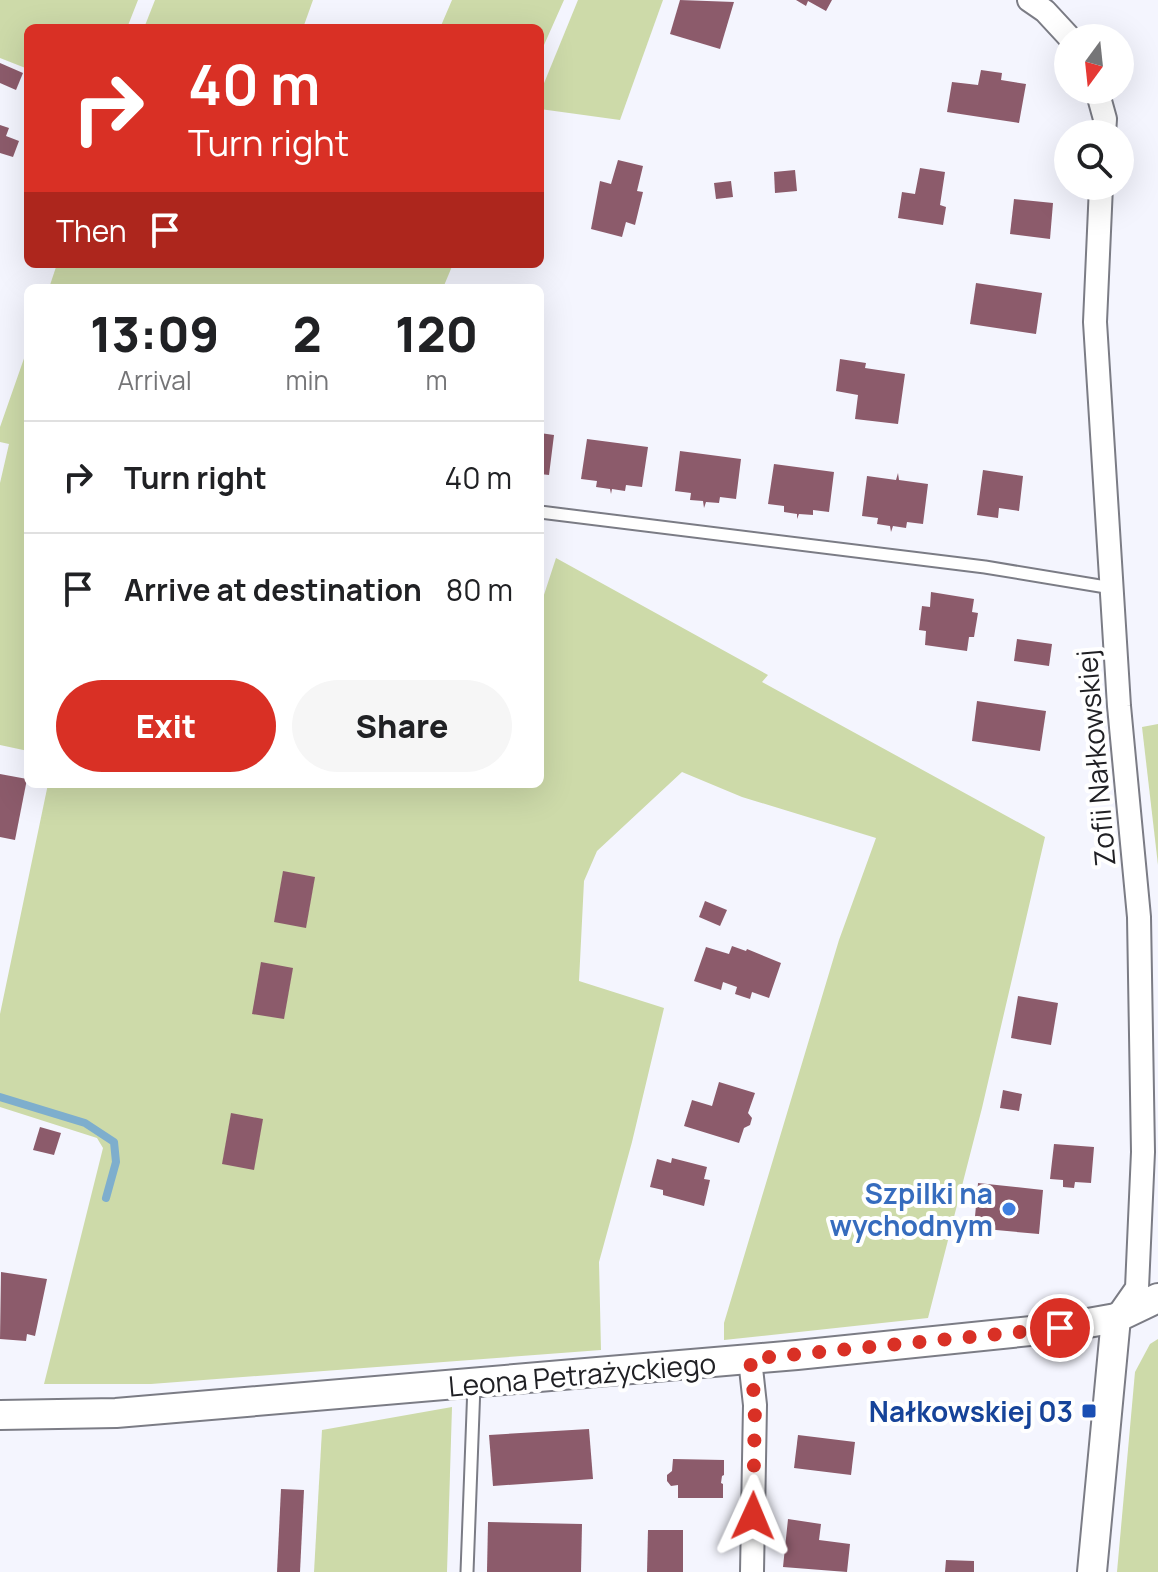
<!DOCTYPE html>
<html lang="en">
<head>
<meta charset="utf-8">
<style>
	body { margin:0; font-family:Manrope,sans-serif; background:#f6f6f6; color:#202124; height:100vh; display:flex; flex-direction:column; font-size:30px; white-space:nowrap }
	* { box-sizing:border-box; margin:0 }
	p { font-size:26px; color:#757577 }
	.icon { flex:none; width:44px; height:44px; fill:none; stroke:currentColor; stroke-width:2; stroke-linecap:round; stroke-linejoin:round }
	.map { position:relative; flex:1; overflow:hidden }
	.details { position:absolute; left:24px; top:284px; width:520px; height:504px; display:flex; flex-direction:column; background:#fff; border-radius:12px; box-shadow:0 8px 32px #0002 }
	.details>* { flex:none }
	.top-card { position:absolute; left:24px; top:24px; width:520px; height:244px; border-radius:12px; box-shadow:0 8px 32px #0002; background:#d93025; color:#fff; overflow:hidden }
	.needle { width:52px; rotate:195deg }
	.fabs { position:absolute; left:1054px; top:24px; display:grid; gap:16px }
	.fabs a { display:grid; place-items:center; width:80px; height:80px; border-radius:50%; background:#fff; box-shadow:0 8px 32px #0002; font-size:40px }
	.pin { position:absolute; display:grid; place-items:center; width:68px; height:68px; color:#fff; margin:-34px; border:4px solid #fff; border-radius:50%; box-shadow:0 2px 8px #0007 }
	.me { position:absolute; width:88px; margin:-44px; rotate:1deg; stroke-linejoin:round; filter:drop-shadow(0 0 6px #0008) }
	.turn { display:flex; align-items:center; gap:28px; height:168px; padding:0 32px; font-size:36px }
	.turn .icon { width:104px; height:104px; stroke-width:2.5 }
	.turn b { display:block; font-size:56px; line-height:68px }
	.then { display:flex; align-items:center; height:76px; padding:0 32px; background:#0003; gap:16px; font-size:30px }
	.eta { display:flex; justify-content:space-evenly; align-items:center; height:136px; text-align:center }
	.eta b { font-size:48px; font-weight:800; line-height:56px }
	.action { display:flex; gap:16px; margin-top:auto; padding:16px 32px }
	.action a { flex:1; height:92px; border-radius:48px; background:#d93025; color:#fff; font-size:32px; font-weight:800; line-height:92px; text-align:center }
	.action a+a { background:#f6f6f6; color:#202124 }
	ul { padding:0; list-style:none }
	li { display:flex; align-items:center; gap:24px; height:112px; padding:0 32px; border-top:2px solid #e0e0e0 }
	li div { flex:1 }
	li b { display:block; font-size:30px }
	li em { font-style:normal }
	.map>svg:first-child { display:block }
</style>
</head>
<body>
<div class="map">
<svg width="1158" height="1572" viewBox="0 0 1158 1572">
	<rect width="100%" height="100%" fill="#f4f5fe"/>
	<g fill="#cddaa9">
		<polygon points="0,0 138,0 127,28 28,28 28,69 0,58"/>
		<polygon points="155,0 313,0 303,28 144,28"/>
		<polygon points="452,0 564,0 540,54 540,28 440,28"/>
		<polygon points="578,0 663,0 620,120 540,109 540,93"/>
		<polygon points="57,264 453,264 443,288 49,288"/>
		<polygon points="28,347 28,751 0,745 0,483 9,444 0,442 0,427"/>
		<polygon points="556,558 768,675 762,682 1045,837 982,1108 928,1318 724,1340 724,1323 839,940 876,838 742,797 682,772 597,851 584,881 579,981 664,1008 632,1142 599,1262 601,1350 151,1384 44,1384 103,1148 97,1138 0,1107 0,1014 48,784 540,784 540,607"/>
		<polygon points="1158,724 1158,865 1142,727"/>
		<polygon points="1158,1339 1158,1572 1117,1572 1135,1372 1150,1344"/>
		<polygon points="452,1407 447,1572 314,1572 322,1430"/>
	</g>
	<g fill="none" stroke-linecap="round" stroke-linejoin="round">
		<polyline stroke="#7eaecd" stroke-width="8" points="0,1097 85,1123 114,1142 116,1162 106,1198"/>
	</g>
	<g fill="#8c5b6b">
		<polygon points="680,0 734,2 720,49 670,34"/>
		<polygon points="796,0 832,0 826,11 808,1 806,6"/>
		<polygon points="0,63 23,73 16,90 0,83"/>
		<polygon points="981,70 1002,73 1001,80 1026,84 1019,123 947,112 952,82 978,85"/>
		<polygon points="0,125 9,128 6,136 19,141 13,157 0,153"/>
		<polygon points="618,160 643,166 637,191 643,192 635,225 626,222 622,237 591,229 600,181 611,184"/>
		<polygon points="920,168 945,172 940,205 946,207 943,225 898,218 902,192 915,194"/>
		<polygon points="795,170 797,191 775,193 774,172"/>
		<polygon points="731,181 733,197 716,199 714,183"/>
		<polygon points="1014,199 1053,203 1050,239 1010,234"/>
		<polygon points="976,283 1042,293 1036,334 970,324"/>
		<polygon points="840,359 866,363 865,368 905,374 898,424 855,419 858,395 836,391"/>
		<polygon points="540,433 554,435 549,475 540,474"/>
		<polygon points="587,439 648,447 642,487 626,485 625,491 612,489 611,494 610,489 596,487 597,481 581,479"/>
		<polygon points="680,451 741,459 736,499 720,497 719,503 706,502 704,508 703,501 690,500 691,493 675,491"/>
		<polygon points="774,464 834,472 829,512 813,510 813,515 799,514 797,519 797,514 784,512 784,506 768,504"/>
		<polygon points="983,470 1023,476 1019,511 999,508 998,518 977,515"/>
		<polygon points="898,473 899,480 928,484 923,524 907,522 906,528 893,526 891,532 890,526 877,524 878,518 862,516 867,476 896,480"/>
		<polygon points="931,592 974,599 972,612 978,613 974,637 969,637 967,651 925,645 926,631 919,630 922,606 930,607"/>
		<polygon points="1017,639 1052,644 1049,666 1014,661"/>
		<polygon points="977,701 1046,711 1040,751 972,741"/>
		<polygon points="0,774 27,779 15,840 0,837"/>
		<polygon points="283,871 315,877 306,928 274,922"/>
		<polygon points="705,901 727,910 720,926 699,917"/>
		<polygon points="732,946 746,951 747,949 781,963 769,998 752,992 750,999 735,994 737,987 723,982 721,990 694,981 706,947 729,954"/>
		<polygon points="261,962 293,968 284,1019 252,1014"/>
		<polygon points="1018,996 1058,1003 1051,1045 1011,1038"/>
		<polygon points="719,1082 755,1093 748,1113 752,1118 750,1125 744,1128 739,1143 684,1126 692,1100 712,1106"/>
		<polygon points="1003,1090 1022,1094 1019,1111 1000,1108"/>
		<polygon points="231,1113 263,1119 254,1170 222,1164"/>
		<polygon points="40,1127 61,1133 54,1155 33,1150"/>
		<polygon points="1054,1144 1094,1147 1091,1183 1075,1182 1074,1188 1063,1187 1063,1180 1050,1179"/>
		<polygon points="672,1158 707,1167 704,1179 710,1180 704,1206 663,1195 663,1190 650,1187 657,1159 671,1163"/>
		<polygon points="978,1183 1043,1190 1039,1234 974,1228"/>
		<polygon points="1,1272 47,1279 35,1336 27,1334 26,1341 0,1339"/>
		<polygon points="589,1429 593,1479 493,1486 489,1435"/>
		<polygon points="798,1435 855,1442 851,1475 794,1468"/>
		<polygon points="673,1459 724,1460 724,1475 722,1476 721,1483 723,1484 723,1498 678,1498 678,1485 671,1486 667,1481 667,1475 672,1471"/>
		<polygon points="281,1489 304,1490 300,1572 277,1572"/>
		<polygon points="788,1519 821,1524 819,1540 850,1544 847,1572 783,1567"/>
		<polygon points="488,1522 582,1524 581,1572 487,1572"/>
		<polygon points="648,1530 683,1530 683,1572 647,1572"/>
		<polygon points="946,1560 974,1561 974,1572 945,1572"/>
	</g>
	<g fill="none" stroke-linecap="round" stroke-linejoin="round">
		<defs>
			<g id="service">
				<polyline points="540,512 985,567 1112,588"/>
				<polyline points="467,1572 474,1385"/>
			</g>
			<g id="minor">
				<polyline points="1029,0 1045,11 1070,38"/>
				<polyline points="1097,90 1105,119 1104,134"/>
				<polyline points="1101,186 1095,322 1119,706 1139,917 1143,1152 1137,1288 1116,1318"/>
				<polyline points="750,1359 755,1405 752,1572"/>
			</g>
			<g id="tertiary">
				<polyline points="0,1415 116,1413 797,1355 1060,1328 1116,1318 1158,1298"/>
				<polyline points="1092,1572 1116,1318"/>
			</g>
		</defs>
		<use href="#service" stroke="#7b7c85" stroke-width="15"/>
		<use href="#minor" stroke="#7b7c85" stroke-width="26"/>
		<use href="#tertiary" stroke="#7b7c85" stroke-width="32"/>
		<use href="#service" stroke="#fff" stroke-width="11"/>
		<use href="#minor" stroke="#fff" stroke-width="22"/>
		<use href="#tertiary" stroke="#fff" stroke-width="28"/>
	</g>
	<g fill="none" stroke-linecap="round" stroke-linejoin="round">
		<polyline stroke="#d93025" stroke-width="14" stroke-dasharray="0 25.2" points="753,1516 755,1405 750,1359 1060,1328"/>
	</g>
	<circle fill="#3f7fe0" stroke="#fff" stroke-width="3" cx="1009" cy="1209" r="8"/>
	<rect fill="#1a4fb4" stroke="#fff" stroke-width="3" x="1081" y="1403" width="16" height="16" rx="4"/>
	<g text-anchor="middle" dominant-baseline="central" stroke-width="8" stroke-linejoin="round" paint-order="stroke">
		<g font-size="28" fill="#202024" stroke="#fff">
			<text transform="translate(1095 758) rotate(-95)">Zofii Nałkowskiej</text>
			<text transform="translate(582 1374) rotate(-5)">Leona Petrażyckiego</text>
		</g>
		<g font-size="28" font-weight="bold" fill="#366cbe" stroke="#fff" text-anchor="end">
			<text x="993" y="1193">Szpilki na<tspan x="993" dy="32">wychodnym</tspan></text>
		</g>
		<g font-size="28" font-weight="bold" fill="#164399" stroke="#fff" text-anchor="end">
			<text x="1073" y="1411">Nałkowskiej 03</text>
		</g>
	</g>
</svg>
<div class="fabs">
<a><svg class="needle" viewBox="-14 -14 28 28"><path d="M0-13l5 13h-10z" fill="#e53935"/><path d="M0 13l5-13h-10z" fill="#757577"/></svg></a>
<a><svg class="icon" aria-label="search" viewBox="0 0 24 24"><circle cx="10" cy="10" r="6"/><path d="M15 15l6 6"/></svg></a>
</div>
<div class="pin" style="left:1060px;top:1328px;background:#d93025"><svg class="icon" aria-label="arrive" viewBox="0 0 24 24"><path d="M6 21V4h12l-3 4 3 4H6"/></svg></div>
<svg class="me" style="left:753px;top:1516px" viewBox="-20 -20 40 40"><path d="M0-17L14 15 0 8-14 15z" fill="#d93025" stroke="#fff" stroke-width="4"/></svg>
<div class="top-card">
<div class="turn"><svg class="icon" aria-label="right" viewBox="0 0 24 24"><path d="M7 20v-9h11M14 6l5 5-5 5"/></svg><div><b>40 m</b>Turn right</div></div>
<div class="then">Then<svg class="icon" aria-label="arrive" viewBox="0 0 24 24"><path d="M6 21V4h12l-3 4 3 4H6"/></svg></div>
</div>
<section class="details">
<div class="eta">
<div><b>13:09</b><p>Arrival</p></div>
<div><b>2</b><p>min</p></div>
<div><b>120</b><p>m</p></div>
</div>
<ul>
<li><svg class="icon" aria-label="right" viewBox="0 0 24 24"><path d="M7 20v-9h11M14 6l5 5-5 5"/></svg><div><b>Turn right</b></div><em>40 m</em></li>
<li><svg class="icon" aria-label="arrive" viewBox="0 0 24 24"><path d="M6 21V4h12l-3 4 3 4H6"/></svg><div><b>Arrive at destination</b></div><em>80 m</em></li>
</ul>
<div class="action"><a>Exit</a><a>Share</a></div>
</section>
</div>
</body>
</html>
